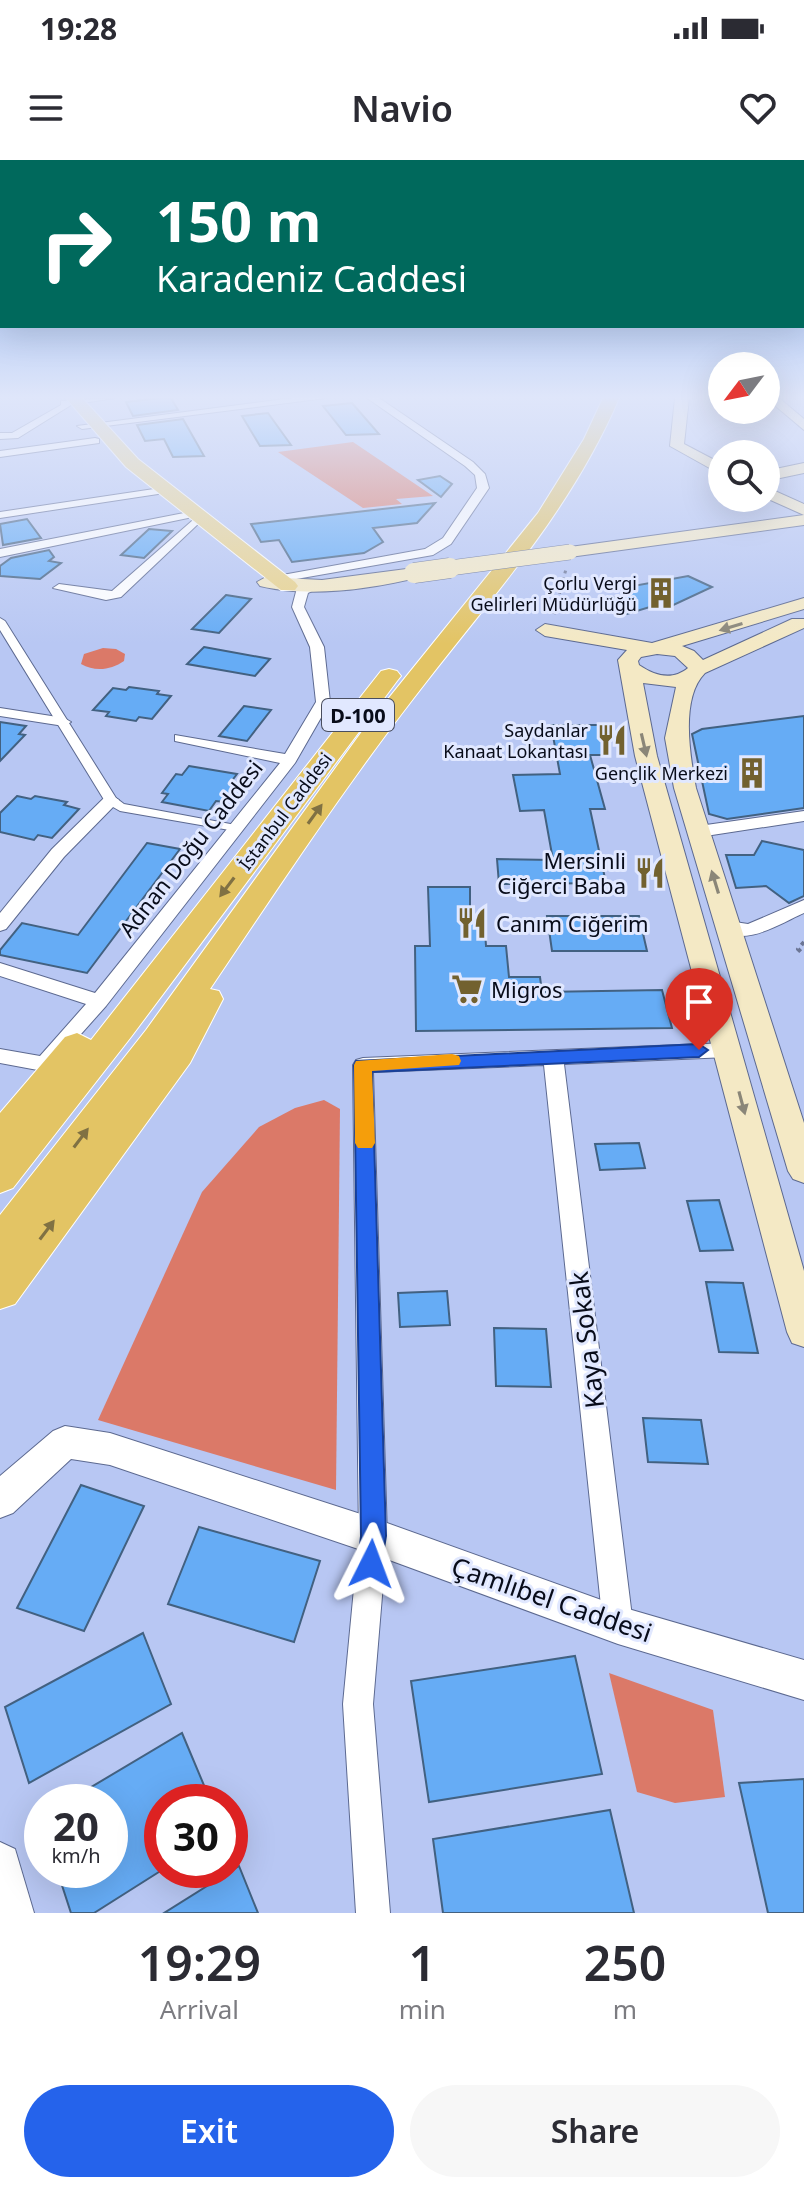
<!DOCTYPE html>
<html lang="en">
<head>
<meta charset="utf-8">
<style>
	body { margin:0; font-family:"Noto Sans",sans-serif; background:#f7f7f7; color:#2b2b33; height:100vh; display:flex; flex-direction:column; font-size:30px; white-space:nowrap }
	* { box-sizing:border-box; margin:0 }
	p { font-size:26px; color:#7c7c81 }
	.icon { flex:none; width:44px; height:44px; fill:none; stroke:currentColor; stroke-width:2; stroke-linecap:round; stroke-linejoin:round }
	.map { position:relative; height:1753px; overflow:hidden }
	.drawer { display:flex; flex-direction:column; background:#fff; flex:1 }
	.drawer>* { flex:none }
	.banner { position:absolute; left:0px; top:0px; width:804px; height:168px; box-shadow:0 8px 32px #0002; background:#00695c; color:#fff; overflow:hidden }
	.needle { width:52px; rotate:238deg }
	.tools { position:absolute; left:708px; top:192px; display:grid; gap:16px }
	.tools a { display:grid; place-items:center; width:72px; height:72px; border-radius:50%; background:#fff; box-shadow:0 8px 32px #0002; font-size:40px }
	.speed { position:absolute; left:24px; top:1624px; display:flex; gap:16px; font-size:40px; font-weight:700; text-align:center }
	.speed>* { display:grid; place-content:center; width:104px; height:104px; border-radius:50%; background:#fff; box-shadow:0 8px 32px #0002; line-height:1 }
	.speed small { font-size:20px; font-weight:400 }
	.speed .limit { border:12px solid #d22; background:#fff; color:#111 }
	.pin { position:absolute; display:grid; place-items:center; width:68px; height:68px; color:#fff; margin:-82px -34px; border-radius:50% 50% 50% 0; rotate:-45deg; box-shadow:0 0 8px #0007 }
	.pin .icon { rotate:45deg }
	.me { position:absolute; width:88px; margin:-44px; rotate:3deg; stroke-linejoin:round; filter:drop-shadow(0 0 6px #0008) }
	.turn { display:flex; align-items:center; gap:28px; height:168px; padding:0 24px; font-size:36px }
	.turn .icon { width:104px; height:104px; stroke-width:2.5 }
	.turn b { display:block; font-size:56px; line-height:68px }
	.eta { display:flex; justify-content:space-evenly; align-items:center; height:136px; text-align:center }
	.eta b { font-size:48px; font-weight:600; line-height:56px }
	.cta { display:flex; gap:16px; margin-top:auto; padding:16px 24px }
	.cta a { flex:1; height:92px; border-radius:48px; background:#2563eb; color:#fff; font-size:32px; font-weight:600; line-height:92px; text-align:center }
	.cta a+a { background:#f7f7f7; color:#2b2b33 }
	.status { display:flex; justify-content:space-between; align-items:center; height:56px; padding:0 40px; background:#fff; direction:ltr }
	.status svg { height:22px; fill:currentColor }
	header { display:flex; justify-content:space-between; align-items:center; height:104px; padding:0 24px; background:#fff; font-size:36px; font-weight:600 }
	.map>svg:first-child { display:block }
</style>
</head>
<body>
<div class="status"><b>19:28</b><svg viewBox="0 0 49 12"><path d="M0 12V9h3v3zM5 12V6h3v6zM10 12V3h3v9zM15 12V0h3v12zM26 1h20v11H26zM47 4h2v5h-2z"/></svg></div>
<header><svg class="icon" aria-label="menu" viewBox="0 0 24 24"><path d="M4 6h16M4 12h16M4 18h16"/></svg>Navio<svg class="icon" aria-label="heart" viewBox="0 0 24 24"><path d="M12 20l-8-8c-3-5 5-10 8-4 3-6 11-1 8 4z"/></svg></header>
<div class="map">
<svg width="804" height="1753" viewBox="0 0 804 1753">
	<rect width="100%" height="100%" fill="#b8c7f3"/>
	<g fill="#db7968">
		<polygon points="353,282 433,336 396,339 402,344 363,348 278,292"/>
		<path d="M 103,488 L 116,489 L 125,494 L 124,501 C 111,510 95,512 81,504 L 84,494 Z"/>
		<polygon points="324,940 340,949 336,1330 98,1260 202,1032 259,967 295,948"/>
		<polygon points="609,1513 713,1550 725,1637 675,1643 637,1632"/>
	</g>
	<g fill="#66acf5" stroke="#426181" stroke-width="2">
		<polygon points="160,238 171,238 178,250 133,256 126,242"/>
		<polygon points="352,243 379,274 346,275 323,246"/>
		<polygon points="268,253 291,285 260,286 242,256"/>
		<polygon points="183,259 204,296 173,297 164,279 145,281 137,265"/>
		<polygon points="440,316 452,324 441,337 418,320"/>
		<polygon points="435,343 417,363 373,368 383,382 364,393 292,402 279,380 261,382 251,364"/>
		<polygon points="27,359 41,378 3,385 0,364"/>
		<polygon points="149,369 172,371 144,398 121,395"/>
		<polygon points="49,390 54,397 49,401 61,403 40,419 0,416 0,406 11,398"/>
		<polygon points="688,416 712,427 667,448 653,446 627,454 605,440 633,432 633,426"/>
		<polygon points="226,435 251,439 219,473 192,469"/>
		<polygon points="204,487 270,499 255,516 187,504"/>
		<polygon points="129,527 159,531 157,534 171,536 152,559 139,557 136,561 106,556 109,552 93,550 113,528 126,530"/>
		<polygon points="244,546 271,550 247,581 219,576"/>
		<polygon points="804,556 804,648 727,659 709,654 692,574 702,569"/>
		<polygon points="0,562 26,566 19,574 25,575 0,601"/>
		<polygon points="551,565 601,565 607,595 590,595 605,649 590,649 606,723 499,724 497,699 553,700 544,650 520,651 513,615 560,614"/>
		<polygon points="189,606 237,614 231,622 238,623 225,642 216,641 209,651 162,642 168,634 162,633 176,614 182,615"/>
		<polygon points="17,636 31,639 35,636 67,642 64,645 79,649 52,678 38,675 34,680 0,672 0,653"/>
		<polygon points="762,681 804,690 804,736 789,743 766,726 736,728 726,695 754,695"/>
		<polygon points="147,683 180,689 87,813 0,795 0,790 22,763 78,775"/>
		<polygon points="428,727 470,727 470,756 484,756 486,786 506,786 509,817 540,817 542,832 662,830 672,868 416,871 415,786 430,786"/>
		<polygon points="547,756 639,756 647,791 552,791"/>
		<polygon points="639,983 645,1008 600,1010 595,984"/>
		<polygon points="719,1040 733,1090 700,1091 687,1041"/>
		<polygon points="706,1122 743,1123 758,1193 719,1192"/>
		<polygon points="447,1131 450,1165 400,1167 398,1133"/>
		<polygon points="494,1168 546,1169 551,1227 496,1226"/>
		<polygon points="643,1258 701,1260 708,1304 648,1302"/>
		<polygon points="81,1325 144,1346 84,1471 17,1448"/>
		<polygon points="199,1367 320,1401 294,1482 168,1444"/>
		<polygon points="143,1473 171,1544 29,1623 5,1547"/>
		<polygon points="575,1496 602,1614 429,1642 411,1521"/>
		<polygon points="182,1573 211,1642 162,1642 162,1710 94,1753 71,1753 57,1710 110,1710 110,1642 66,1642"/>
		<polygon points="804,1619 804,1753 768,1753 739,1623"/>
		<polygon points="610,1650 634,1753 443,1753 433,1679"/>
		<polygon points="239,1706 258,1753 164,1753"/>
	</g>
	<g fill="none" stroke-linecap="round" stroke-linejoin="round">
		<defs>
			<polygon id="pedestrian" points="0,458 5,461 116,638 124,644 241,666 241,672 120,651 106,643 0,470"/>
			<g id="minor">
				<polygon points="114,238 71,245 18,278 0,279 0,273 12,273 61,245 61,241"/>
				<polygon points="293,238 326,238 82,269 77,266"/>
				<polygon points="367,238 379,238 473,302 485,314 489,328 451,384 433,395 262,425 260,422 266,418 425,389 443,378 477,328 475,315 465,306"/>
				<polygon points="95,278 99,279 99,283 0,297 0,291"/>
				<polygon points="154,329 160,332 158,334 0,358 0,352"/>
				<polygon points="184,353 190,356 188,358 0,397 0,389"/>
				<polygon points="193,360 199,363 197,365 121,437 106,440 53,428 59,424 112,431"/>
				<polygon points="316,422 322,426 308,433 304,447 324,487 330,542 295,603 106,846 57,901 52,902 50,909 43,911 0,903 0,889 40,896 86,844 0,816 0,803 95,833 280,603 175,581 175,575 285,594 316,542 310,487 292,447 297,428"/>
				<polygon points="0,548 64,558 71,562 64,566 0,556"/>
				<polygon points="111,635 119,640 117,643 64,697 6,769 0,771 0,753 52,689 105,637"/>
				<polygon points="804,651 804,661 712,675 699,676 691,671 699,666"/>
				<path d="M 804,740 L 804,753 C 781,763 741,790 719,767 L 728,761 L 748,764 Z"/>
				<polygon points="728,883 735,885 738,890 735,895 728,897 564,904 633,1465 628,1475 618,1480 608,1475 603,1465 544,905 373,912 387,1376 373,1544 390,1753 356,1753 343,1544 359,1376 353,905 356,900 363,898"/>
			</g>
			<g id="tertiary">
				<polygon points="65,1266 110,1273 373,1358 618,1446 804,1500 804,1540 618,1484 373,1394 110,1305 71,1299 13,1353 0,1358 0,1316 53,1271"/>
				<polygon points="0,1682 15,1689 34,1753 0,1753"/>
			</g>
			<g id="secondary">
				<polygon points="675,238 689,238 684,284 722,304 722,315 670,286"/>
				<polygon points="766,238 779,238 804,259 804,270"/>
				<polygon points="804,303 804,313 766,321 766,311"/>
				<polygon points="766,327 804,344 804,355 766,338"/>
				<polygon points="804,355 804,365 570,397 562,392 570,387"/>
				<path d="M 414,408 L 423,413 L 420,417 C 371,429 310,438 260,426 L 257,422 L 266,417 L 322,420 Z"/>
				<path d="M 804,438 L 804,449 L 682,486 L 694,491 L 703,500 L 792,459 L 804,459 L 804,468 L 705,513 C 680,538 690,596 696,628 L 804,963 L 804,1023 L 793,1019 L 788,1011 L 674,628 L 665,578 L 676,527 L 643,523 L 657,596 L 804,1111 L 804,1187 L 792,1183 L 787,1172 L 635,596 L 618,500 L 627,490 L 545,476 L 536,470 L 545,464 L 652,483 ZM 657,494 L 675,496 L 688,508 C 672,521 655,516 639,505 L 638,501 L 641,497 Z"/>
			</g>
			<polygon id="primary" points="66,238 82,238 138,299 295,422 298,426 295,430 281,430 126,307"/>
			<g id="trunk">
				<path d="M 603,238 L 619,238 C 570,353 488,441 413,539 C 341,632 276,731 210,829 L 219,831 L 223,839 L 190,903 L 15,1144 L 0,1149 L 0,1055 L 146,870 L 363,570 L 538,353 L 584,279 Z"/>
				<polygon points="389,509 397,511 401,516 397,521 131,877 13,1028 0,1033 0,953 65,877 77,873 91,880 381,511"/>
			</g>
		</defs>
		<use href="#pedestrian" stroke="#5c6990" stroke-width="2"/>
		<use href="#minor" stroke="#5c6990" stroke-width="2"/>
		<use href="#tertiary" stroke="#5c6990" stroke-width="2"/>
		<use href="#secondary" stroke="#5c6990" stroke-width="2"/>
		<use href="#primary" stroke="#fff" stroke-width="2"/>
		<use href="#trunk" stroke="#fff" stroke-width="2"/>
		<polyline stroke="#6c7695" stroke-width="3" stroke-dasharray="3 4" stroke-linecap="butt" points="554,454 566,409"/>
		<polyline stroke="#6c7695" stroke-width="4" stroke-dasharray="4 5" stroke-linecap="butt" points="804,782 798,789 804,795"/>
		<use href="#pedestrian" fill="#fff" fill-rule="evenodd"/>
		<use href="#minor" fill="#fff" fill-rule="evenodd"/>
		<use href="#tertiary" fill="#fff" fill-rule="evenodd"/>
		<use href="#secondary" fill="#f4e9c5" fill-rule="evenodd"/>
		<use href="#primary" fill="#ead38b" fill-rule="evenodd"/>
		<use href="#trunk" fill="#e3c464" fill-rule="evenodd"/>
		<defs>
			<polyline id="secondary-bridge-far1" points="435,410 570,392"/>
			<polyline id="secondary-bridge" points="414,413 450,408"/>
		</defs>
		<use href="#secondary-bridge-far1" stroke="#5c6990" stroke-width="16" stroke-linecap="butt"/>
		<use href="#secondary-bridge" stroke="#5c6990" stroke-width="21" stroke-linecap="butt"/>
		<use href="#secondary-bridge-far1" stroke="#f4e9c5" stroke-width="15"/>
		<use href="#secondary-bridge" stroke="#f4e9c5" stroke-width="20"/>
	</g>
	<defs><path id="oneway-solid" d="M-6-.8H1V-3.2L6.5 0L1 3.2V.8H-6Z" transform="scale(2)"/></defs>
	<g fill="#8a8678">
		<use href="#oneway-solid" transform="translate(731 467) rotate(163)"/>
		<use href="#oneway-solid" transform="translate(644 585) rotate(77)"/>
		<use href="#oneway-solid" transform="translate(715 722) rotate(-107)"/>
		<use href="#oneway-solid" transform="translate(742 943) rotate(75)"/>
	</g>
	<g fill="#807143">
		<use href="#oneway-solid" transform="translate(315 654) rotate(-54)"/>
		<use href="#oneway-solid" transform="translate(227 727) rotate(127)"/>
		<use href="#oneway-solid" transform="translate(81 978) rotate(-53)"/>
		<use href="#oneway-solid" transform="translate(47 1070) rotate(-53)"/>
	</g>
	<linearGradient id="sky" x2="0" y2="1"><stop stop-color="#79a6ef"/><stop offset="0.49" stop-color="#dfe6fa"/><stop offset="1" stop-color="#dfe6fa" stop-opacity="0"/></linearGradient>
	<rect width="804" height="484" fill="url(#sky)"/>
	<polygon fill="#2563eb" stroke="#184099" stroke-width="2" points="699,884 708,890 699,897 372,912 386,1376 380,1413 371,1417 362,1413 358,1404 361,1376 354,905 356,901"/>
	<polygon fill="#f59e0b" points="452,894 459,896 461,901 459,905 372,911 375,983 372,988 358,988 355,983 354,905 356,901"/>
	<defs>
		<symbol id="building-bare" viewBox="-9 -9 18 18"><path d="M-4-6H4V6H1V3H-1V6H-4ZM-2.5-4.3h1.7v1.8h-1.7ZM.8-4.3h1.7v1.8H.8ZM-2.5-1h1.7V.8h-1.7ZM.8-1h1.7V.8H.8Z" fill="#72612f" stroke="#e1e8ff" stroke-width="2.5" paint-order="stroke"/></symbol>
		<symbol id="restaurant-bare" viewBox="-9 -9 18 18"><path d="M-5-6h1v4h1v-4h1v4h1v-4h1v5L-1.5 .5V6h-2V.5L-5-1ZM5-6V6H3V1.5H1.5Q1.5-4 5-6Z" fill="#72612f" stroke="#e1e8ff" stroke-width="2.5" paint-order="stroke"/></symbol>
		<symbol id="supermarket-bare" viewBox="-9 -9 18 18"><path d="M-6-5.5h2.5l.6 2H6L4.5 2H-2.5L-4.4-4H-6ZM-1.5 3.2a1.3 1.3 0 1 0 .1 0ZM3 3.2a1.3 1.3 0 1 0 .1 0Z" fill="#72612f" stroke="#e1e8ff" stroke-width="2.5" paint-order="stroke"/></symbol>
	</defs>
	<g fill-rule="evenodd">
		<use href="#building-bare" x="639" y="411" width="44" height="44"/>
		<use href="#restaurant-bare" x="590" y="558" width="44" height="44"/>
		<use href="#building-bare" x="730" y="591" width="44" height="44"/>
		<use href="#restaurant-bare" x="628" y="691" width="44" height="44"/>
		<use href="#restaurant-bare" x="450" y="741" width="44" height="44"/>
		<use href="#supermarket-bare" x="445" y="807" width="44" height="44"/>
	</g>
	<g text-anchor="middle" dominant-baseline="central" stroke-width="6" stroke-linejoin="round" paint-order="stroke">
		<g font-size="18" fill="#080c1a" stroke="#e1e8ff" text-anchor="end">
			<text x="637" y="423">Çorlu Vergi<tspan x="637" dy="21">Gelirleri Müdürlüğü</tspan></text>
			<text x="588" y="570">Saydanlar<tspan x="588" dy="21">Kanaat Lokantası</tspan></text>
			<text x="728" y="613">Gençlik Merkezi</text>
		</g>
		<g font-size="18" fill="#080c1a" stroke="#e1e8ff">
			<text transform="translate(285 651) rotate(-53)">İstanbul Caddesi</text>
		</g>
		<rect fill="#e1e8ff" stroke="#494e5f" stroke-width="2" x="322" y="539" width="72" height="32" rx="6"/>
		<g font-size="20" font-weight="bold" fill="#080c1a">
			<text x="358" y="555">D-100</text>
		</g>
		<g font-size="22" fill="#080c1a" stroke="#e1e8ff">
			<text transform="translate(190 688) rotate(-52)">Adnan Doğu Caddesi</text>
		</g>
		<g font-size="22" fill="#080c1a" stroke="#e1e8ff" text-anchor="start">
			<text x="626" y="700" text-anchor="end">Mersinli<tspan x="626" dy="25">Ciğerci Baba</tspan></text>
			<text x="496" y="763">Canım Ciğerim</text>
			<text x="491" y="829">Migros</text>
		</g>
		<g font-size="26" fill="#080c1a" stroke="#e1e8ff">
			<text transform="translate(586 1180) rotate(-97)">Kaya Sokak</text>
			<text transform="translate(552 1439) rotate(19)">Çamlıbel Caddesi</text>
		</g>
	</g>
</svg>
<div class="tools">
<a><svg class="needle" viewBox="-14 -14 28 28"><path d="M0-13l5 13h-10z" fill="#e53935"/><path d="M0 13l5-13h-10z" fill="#7c7c81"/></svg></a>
<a><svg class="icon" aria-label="search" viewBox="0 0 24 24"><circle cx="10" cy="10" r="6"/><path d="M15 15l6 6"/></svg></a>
</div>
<div class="speed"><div>20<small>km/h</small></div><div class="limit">30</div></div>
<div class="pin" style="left:699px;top:890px;background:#d93025"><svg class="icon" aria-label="arrive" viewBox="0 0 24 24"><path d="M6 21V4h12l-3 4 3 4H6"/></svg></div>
<svg class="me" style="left:371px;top:1404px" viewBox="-20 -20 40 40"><path d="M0-17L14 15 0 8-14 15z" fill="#2563eb" stroke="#fff" stroke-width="4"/></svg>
<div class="banner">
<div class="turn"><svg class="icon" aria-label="right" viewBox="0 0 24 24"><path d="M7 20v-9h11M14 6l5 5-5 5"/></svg><div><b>150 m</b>Karadeniz Caddesi</div></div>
</div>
</div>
<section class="drawer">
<div class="eta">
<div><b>19:29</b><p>Arrival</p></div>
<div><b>1</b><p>min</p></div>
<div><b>250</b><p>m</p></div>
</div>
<div class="cta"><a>Exit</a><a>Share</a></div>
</section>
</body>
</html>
